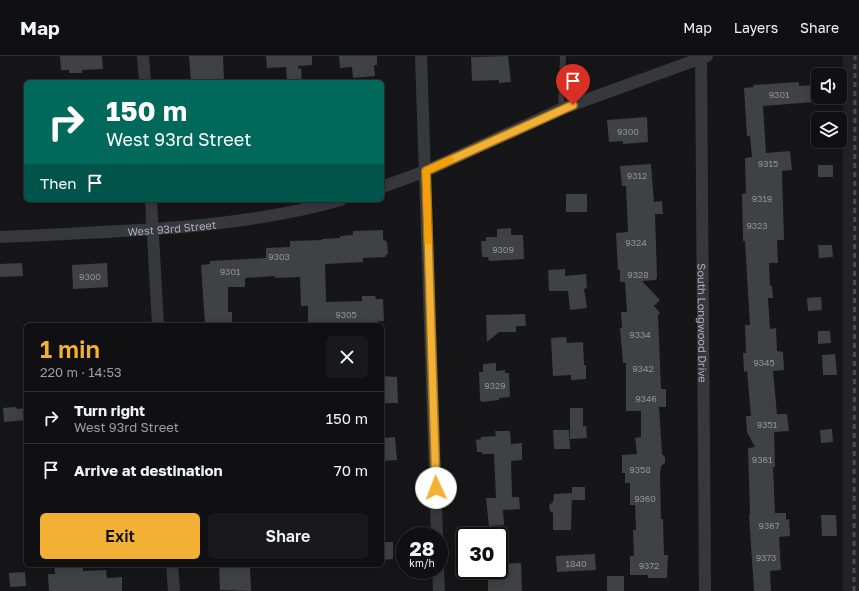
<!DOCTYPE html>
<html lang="en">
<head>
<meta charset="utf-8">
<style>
	body { margin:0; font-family:"Golos Text",sans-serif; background:#19191b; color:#f1f3f6; height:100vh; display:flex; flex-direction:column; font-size:15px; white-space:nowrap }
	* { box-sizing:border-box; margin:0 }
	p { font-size:13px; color:#9c9d9f }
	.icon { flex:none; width:22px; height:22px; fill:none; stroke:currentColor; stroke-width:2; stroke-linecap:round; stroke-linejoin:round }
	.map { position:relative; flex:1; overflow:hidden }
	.panel { position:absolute; left:24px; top:267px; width:360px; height:244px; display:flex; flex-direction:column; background:#101012; border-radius:6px; box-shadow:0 2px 10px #0003,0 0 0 1px #303032 }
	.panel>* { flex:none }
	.banner { position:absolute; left:24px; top:24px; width:360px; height:122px; border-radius:6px; box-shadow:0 2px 10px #0003,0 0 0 1px #303032; background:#00695c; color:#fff; overflow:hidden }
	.tools { position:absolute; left:811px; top:12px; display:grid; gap:8px }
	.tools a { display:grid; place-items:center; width:36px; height:36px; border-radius:6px; background:#101012; box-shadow:0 2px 10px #0003,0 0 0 1px #303032; font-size:20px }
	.speed { position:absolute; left:396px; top:471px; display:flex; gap:8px; font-size:20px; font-weight:700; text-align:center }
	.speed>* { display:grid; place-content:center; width:52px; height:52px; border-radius:50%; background:#101012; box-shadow:0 2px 10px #0003,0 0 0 1px #303032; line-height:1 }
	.speed small { font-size:10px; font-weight:400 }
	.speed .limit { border:2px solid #111; border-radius:6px; background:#fff; color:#111 }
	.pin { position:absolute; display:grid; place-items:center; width:34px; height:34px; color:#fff; margin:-41px -17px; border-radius:50% 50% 50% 0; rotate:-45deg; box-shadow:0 0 4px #0007 }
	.pin .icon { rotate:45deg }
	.me { position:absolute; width:44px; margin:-22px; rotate:358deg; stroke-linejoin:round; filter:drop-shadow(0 0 3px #0008) }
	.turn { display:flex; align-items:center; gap:14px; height:84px; padding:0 16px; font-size:18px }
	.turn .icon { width:52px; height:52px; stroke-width:2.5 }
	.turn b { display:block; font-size:28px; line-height:34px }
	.then { display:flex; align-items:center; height:38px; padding:0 16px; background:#0003; gap:8px; font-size:15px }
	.round { display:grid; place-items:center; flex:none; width:42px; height:42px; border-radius:6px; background:#19191b }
	.overview { display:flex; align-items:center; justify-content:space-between; height:68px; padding:0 16px }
	h1 { font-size:24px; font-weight:600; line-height:30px; color:#f2b134 }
	.action { display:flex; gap:8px; margin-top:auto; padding:8px 16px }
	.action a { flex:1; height:46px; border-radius:6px; background:#f2b134; color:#111; font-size:16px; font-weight:600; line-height:46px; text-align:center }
	.action a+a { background:#19191b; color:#f1f3f6 }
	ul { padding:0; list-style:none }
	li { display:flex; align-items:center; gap:12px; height:52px; padding:0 16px; border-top:1px solid #303032 }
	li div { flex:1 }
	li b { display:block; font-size:15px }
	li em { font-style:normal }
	header { display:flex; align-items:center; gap:24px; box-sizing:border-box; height:56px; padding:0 20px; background:#101012; border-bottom:1px solid #303032 }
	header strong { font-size:19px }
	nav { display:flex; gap:22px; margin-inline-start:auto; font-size:14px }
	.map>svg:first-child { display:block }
</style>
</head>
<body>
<header>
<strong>Map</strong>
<nav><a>Map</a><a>Layers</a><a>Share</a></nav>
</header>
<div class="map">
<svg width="859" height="535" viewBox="0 0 859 535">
	<rect width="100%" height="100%" fill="#161618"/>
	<rect fill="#222225" x="843" y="0" width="16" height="535"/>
	<g fill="#404145">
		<polygon points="60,0 102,0 103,13 82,14 82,17 69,17 69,14 61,14"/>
		<polygon points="189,0 223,0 224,26 191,26"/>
		<polygon points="266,0 312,0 312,9 298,10 298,13 301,12 302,26 287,26 286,11 267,12"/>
		<polygon points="339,0 377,0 377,9 374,9 375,20 353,22 352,11 340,12"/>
		<polygon points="508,0 511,26 499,27 499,24 472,25 471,1"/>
		<polygon points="799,26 799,30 813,29 814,46 763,50 766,97 790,95 792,114 782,115 784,184 777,184 778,207 769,207 770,230 772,230 773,242 768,242 770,273 776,272 777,295 783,296 784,314 773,315 777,358 787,358 789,375 774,376 775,411 773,411 775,457 786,457 786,464 789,463 790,480 779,481 781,514 770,515 771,535 754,535 749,459 750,459 748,392 755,391 747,376 746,360 751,360 747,315 744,316 743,297 746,297 745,269 750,269 745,185 743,185 742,138 746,137 745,102 752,101 750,80 747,80 744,32 754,31 753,29"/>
		<polygon points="647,61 648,86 623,88 623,85 609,86 607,64"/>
		<polygon points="651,108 654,146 662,145 663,158 655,158 657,221 656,224 642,225 660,244 654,250 660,257 658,259 661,333 666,333 666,351 659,351 662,398 665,401 665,407 661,410 660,417 661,463 663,463 664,499 668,499 667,522 648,522 648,519 630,519 630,500 634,500 633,474 636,474 635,449 630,449 630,427 625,427 625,417 622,417 622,399 637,398 635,382 641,381 641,355 626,355 626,307 623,307 620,272 622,272 621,256 627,256 625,226 620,226 620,214 618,214 616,177 628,176 626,130 622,130 620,110"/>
		<rect x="818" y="109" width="15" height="12"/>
		<rect x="566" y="138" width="21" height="18"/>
		<polygon points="511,172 511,179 523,179 524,203 489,205 488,201 482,201 481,185 486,185 486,181 497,181 497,173"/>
		<polygon points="383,174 383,183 387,186 388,197 385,201 363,202 363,206 325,208 326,246 362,245 362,240 375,240 376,243 383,243 384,265 378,265 378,269 364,269 363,267 308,268 308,250 301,250 300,221 275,222 275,220 245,222 245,231 228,231 228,256 232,256 232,269 205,269 201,209 210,208 210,205 266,202 266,192 290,191 290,185 322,184 322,183 340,182 340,180 353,179 353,175"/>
		<polygon points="818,189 832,189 833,201 819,202"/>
		<polygon points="22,207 23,220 0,221 0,208"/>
		<polygon points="107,207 108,231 73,233 72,209"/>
		<polygon points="565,213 565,220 586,218 587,232 584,233 587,252 570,254 568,235 549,235 548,214"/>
		<polygon points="821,241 822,254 808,255 807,242"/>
		<polygon points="525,258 526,270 516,270 516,276 499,276 487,286 486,259"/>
		<polygon points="818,275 830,275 831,287 818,288"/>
		<polygon points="566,281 567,287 583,286 584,309 586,309 586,323 571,324 571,319 553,320 551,282"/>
		<polygon points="835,298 837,319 823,319 822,299"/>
		<polygon points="496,307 496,315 505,314 505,317 509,317 510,341 499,342 499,344 482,346 480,344 479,316 483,316 483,308"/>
		<polygon points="383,320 397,321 398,347 382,347"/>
		<polygon points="16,351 17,353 26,352 26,364 4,366 3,352"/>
		<polygon points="570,352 583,352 583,370 586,370 587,382 570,383"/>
		<polygon points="832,373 833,386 821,387 820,374"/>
		<polygon points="553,374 569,374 570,393 554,393"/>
		<polygon points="495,375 510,375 511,388 522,387 522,404 511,405 512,441 519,441 520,453 503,454 504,469 489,470 486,442 496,442 494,398 482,398 482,396 477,396 476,384 481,383 481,381 496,380"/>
		<polygon points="395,381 397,404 382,405 382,382"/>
		<rect x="572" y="431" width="13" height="13"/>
		<polygon points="572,437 571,474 553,474 553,457 550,455 549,449 553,446 554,438"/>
		<polygon points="821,459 836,459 837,480 822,480"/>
		<polygon points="382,486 393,486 393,503 382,504"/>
		<polygon points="595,498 596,514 557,516 556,500"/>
		<polygon points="521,507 522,535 488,535 488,514 499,514 499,508"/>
		<polygon points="54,509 83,510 83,515 106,514 107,522 122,521 122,535 49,535 48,518 55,518"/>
		<polygon points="219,509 250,509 251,535 220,534"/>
		<polygon points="25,516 26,530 10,531 9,517"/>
		<rect x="607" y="520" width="17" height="15"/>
	</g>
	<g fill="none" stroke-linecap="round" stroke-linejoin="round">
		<polyline stroke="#37383d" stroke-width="6" points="561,53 563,0"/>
		<g stroke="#37383d" stroke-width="12">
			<polyline points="143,0 145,26"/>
			<polyline points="421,0 437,480"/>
			<path id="s1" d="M 701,0 L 705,535"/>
			<polyline points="382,131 426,115 561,53 707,0"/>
			<polyline points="151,144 158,269"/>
			<path id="s2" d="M 0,181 C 114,175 230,175 341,144"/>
			<polyline points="172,509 174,535"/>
			<polyline points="438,514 439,535"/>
		</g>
		<polyline stroke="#4a4c52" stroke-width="3" stroke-dasharray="5 4" stroke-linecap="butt" points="854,535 855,0"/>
	</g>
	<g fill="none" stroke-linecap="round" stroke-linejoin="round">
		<defs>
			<polyline id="route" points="436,432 426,115 573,49"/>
		</defs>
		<use href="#route" stroke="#9d7322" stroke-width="10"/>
		<use href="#route" stroke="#f2b134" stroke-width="7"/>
		<polyline stroke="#f59e0b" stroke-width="7" points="428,185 426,115 450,104"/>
	</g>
	<g text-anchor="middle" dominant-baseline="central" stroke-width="3.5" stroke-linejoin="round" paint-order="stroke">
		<g font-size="9" fill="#8e929b">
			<text x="779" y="38">9301</text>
			<text x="628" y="75">9300</text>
			<text x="768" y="107">9315</text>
			<text x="637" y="119">9312</text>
			<text x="762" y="142">9319</text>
			<text x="757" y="169">9323</text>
			<text x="636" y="186">9324</text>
			<text x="503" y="193">9309</text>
			<text x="279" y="200">9303</text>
			<text x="230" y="215">9301</text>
			<text x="638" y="218">9328</text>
			<text x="90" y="220">9300</text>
			<text x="346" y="258">9305</text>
			<text x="640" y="278">9334</text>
			<text x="764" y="306">9345</text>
			<text x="643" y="312">9342</text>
			<text x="495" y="329">9329</text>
			<text x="646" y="342">9346</text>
			<text x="767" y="368">9351</text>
			<text x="762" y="403">9361</text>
			<text x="640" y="413">9358</text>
			<text x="645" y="442">9360</text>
			<text x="769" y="469">9367</text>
			<text x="766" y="501">9373</text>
			<text x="576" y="507">1840</text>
			<text x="649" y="509">9372</text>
		</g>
		<g font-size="11" fill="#a8adb8" stroke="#111113">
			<text stroke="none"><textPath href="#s2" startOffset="172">West 93rd Street</textPath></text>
			<text stroke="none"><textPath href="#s1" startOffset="267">South Longwood Drive</textPath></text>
		</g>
	</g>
</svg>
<div class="tools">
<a><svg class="icon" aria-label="sound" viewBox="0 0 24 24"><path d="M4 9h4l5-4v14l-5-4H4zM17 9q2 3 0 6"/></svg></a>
<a><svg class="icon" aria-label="layers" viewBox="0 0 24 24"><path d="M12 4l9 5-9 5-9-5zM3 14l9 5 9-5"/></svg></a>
</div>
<div class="speed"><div>28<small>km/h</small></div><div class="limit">30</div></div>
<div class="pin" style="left:573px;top:49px;background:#d93025"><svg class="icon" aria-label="arrive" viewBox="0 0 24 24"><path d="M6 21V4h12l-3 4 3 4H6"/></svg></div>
<svg class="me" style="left:436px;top:432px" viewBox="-20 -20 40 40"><circle r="19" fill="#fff"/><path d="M0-13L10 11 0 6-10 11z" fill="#f2b134"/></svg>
<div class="banner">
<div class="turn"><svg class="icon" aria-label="right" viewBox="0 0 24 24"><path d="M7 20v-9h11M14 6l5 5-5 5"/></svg><div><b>150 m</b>West 93rd Street</div></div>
<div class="then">Then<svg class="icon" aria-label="arrive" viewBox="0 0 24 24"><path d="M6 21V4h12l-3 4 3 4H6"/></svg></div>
</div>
<section class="panel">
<div class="overview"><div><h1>1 min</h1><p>220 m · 14:53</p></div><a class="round"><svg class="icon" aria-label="close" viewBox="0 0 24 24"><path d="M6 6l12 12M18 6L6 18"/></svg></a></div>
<ul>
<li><svg class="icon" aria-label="right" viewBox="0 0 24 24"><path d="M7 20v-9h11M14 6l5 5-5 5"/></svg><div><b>Turn right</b><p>West 93rd Street</p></div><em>150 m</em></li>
<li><svg class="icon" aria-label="arrive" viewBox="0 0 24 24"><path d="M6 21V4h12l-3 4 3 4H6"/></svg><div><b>Arrive at destination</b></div><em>70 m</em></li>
</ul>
<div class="action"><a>Exit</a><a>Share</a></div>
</section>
</div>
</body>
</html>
